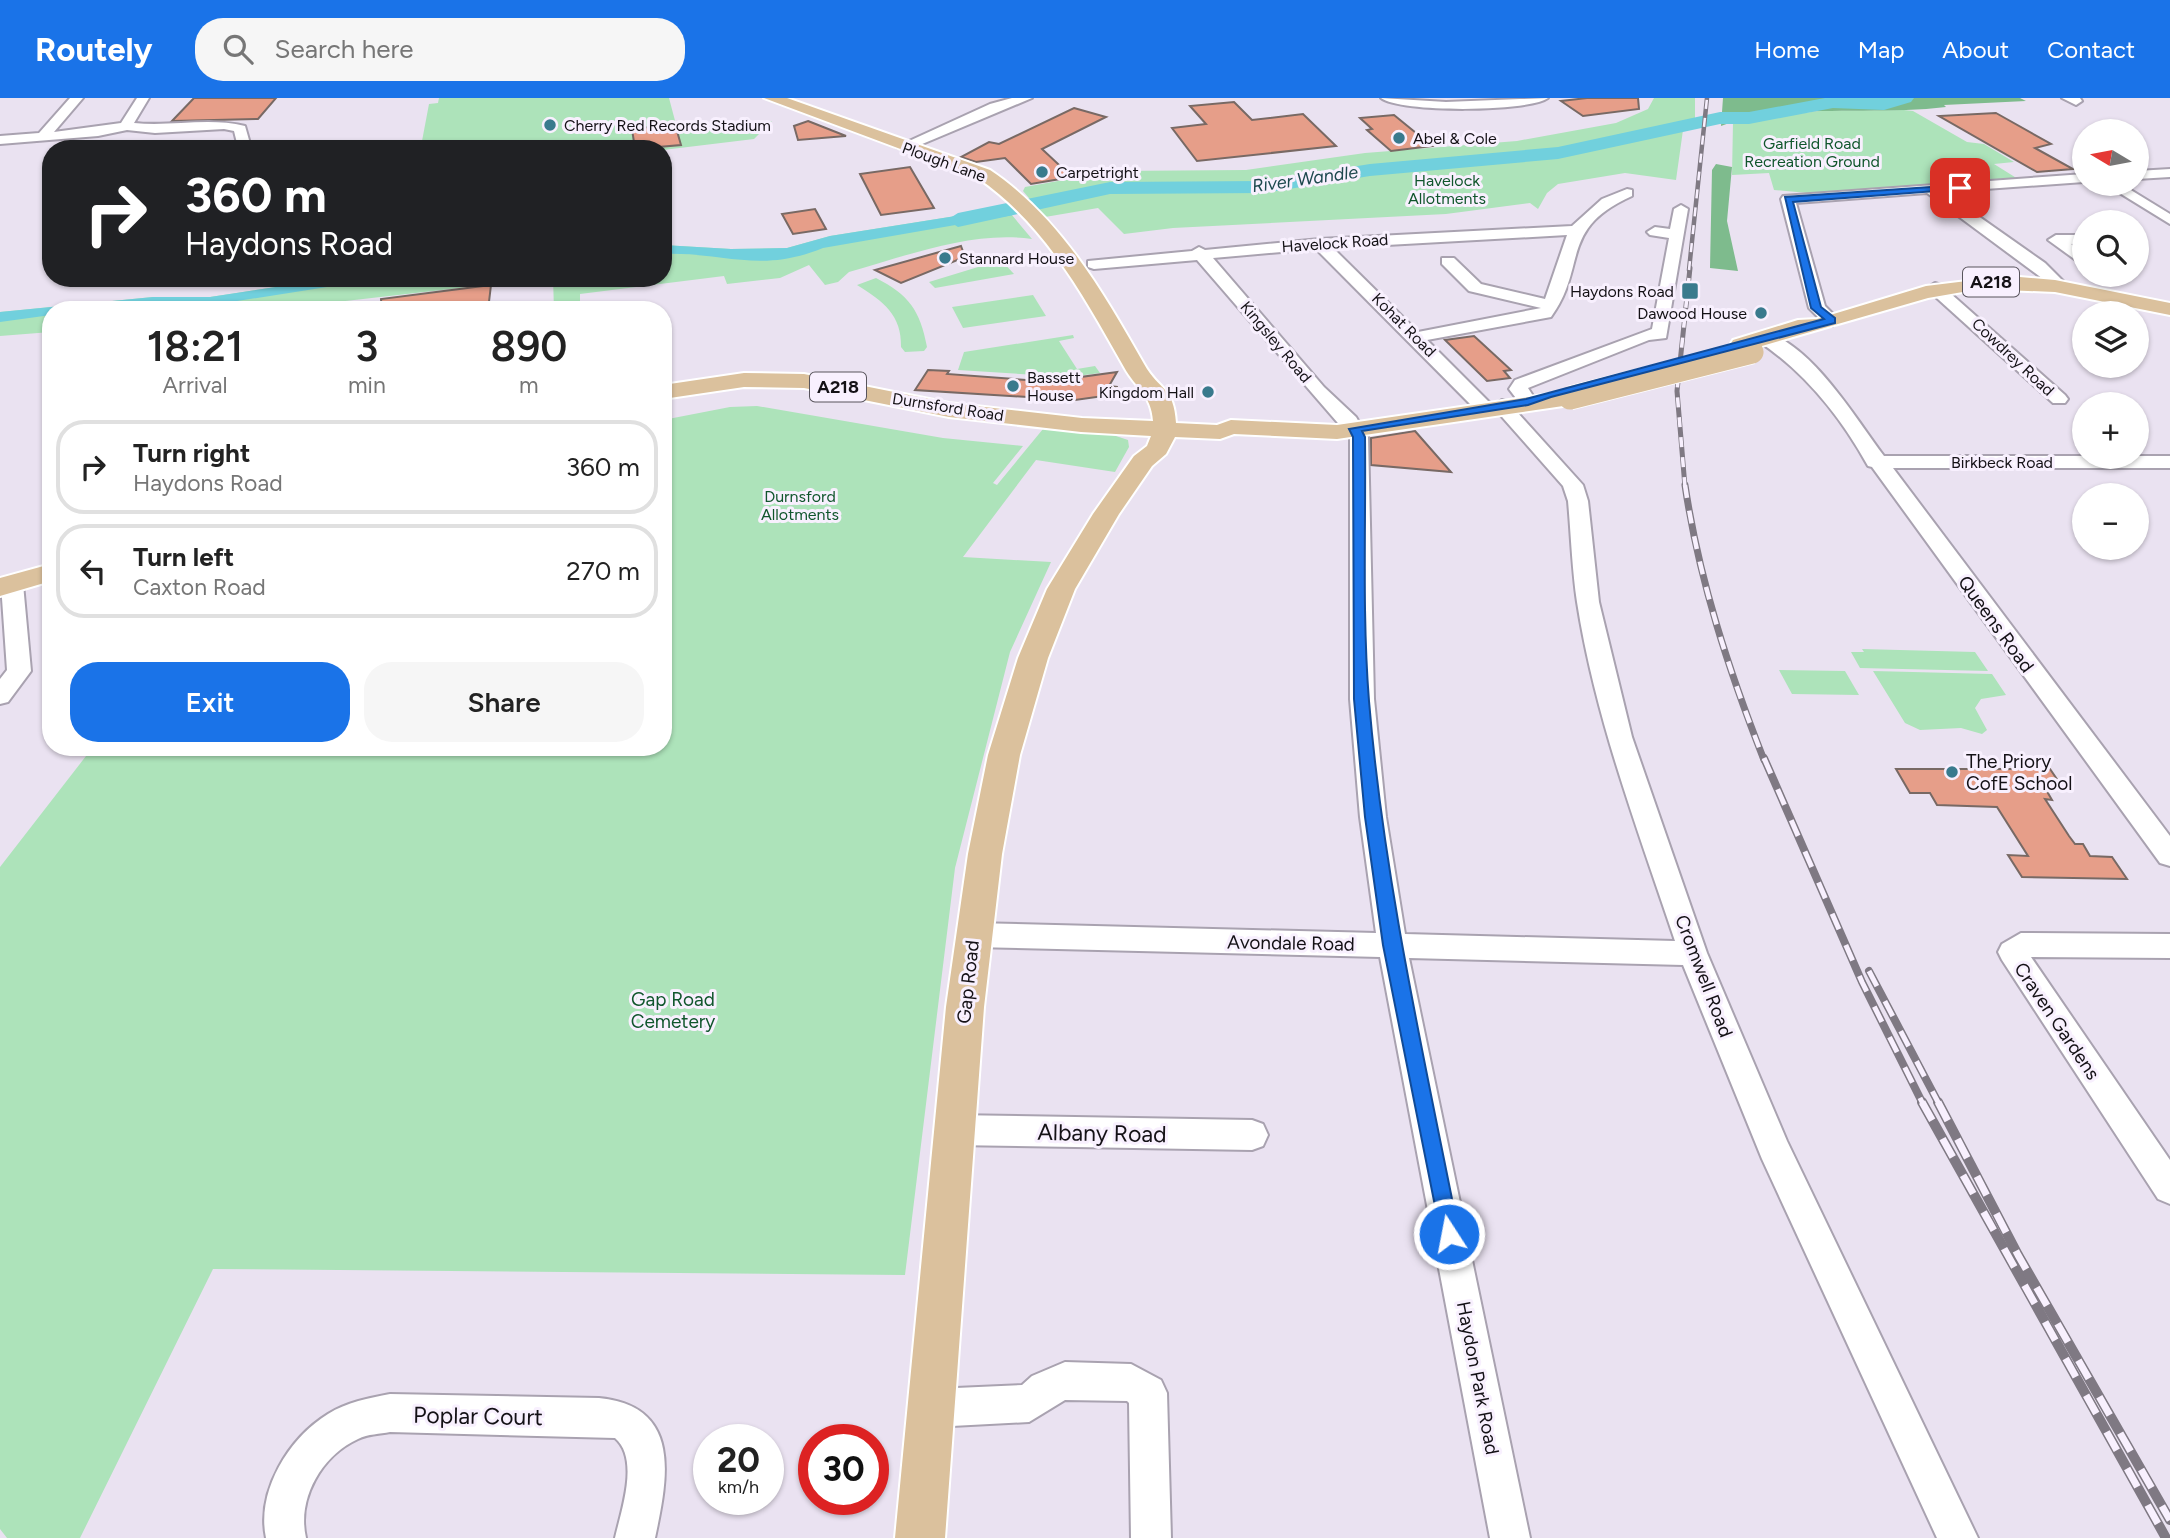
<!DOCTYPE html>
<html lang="en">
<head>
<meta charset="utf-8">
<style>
	body { margin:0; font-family:Figtree,sans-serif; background:#f6f6f6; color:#222; height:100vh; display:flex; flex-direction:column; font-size:26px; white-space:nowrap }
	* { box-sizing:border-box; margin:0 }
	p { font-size:23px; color:#767676 }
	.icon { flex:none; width:38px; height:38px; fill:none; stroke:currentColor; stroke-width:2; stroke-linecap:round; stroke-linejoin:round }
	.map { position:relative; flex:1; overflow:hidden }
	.drawer { position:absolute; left:42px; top:203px; width:630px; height:455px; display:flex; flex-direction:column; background:#fff; border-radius:28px; box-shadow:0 2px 5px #0004 }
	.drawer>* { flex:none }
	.top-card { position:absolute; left:42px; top:42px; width:630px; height:147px; border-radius:28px; box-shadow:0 2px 5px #0004; background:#202124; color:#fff; overflow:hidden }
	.needle { width:46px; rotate:280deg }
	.tools { position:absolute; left:2072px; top:21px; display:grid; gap:14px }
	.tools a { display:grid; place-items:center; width:77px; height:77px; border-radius:50%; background:#fff; box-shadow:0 2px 5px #0004; font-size:35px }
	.speed { position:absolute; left:693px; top:1326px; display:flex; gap:14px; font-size:35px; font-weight:700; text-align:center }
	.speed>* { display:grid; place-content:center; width:91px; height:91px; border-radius:50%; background:#fff; box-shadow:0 2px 5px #0004; line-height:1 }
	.speed small { font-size:18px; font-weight:400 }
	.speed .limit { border:10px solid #d22; background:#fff; color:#111 }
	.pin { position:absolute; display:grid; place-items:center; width:60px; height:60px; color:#fff; margin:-30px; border-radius:14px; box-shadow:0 4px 10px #0006 }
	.me { position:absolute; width:77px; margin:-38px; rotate:349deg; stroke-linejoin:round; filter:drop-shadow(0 0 5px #0008) }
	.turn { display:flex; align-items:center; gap:24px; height:147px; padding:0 28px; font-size:32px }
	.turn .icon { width:91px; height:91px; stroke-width:2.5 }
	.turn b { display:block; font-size:49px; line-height:60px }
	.eta { display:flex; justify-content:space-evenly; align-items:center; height:119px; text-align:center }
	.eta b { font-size:42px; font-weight:600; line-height:49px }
	.action { display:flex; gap:14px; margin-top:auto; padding:14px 28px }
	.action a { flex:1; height:80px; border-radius:28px; background:#1a73e8; color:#fff; font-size:28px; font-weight:600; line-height:80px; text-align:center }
	.action a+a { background:#f6f6f6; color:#222 }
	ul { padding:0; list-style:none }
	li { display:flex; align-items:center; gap:21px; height:94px; margin:0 14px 10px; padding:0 14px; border:4px solid #e0e0e0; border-radius:28px }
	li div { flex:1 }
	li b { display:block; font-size:26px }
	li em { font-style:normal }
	header { display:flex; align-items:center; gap:42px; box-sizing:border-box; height:98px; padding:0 35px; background:#1a73e8; color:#fff }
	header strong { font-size:33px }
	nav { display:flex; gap:38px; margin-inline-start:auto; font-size:24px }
	.search { width:490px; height:63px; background:#f6f6f6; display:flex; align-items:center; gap:18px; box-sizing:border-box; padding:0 24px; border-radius:28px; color:#767676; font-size:26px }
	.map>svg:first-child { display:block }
</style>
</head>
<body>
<header>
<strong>Routely</strong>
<div class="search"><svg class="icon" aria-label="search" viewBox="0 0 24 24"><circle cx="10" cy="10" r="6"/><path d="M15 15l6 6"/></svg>Search here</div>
<nav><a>Home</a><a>Map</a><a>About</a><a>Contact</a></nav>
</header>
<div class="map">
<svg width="2170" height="1440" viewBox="0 0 2170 1440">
	<rect width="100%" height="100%" fill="#eae2f1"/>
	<g fill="#ade3ba">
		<polygon points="439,0 669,0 678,34 772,23 754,41 663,52 396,51 404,45 422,43 429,6 438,5"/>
		<polygon points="1654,0 1695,0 1695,23 1683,32 1676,82 1625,75 1558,86 1547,95 1538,111 1530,105 1446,116 1173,130 1124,136 1098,110 1045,119 1023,93 1025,89 1113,73 1246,72 1365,55 1517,43 1616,25 1648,11"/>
		<polygon points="1904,12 1913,13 1967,44 1984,46 2014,64 1994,66 2018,81 1808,95 1774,92 1769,75 1732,77 1733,24 1819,13"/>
		<path d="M 1006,110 L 1032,141 C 973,132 906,158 849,174 L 838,184 L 825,187 L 809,167 L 780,180 L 727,186 L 724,178 L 580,196 L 580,212 L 554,212 L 553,180 L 663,180 L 663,147 L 731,151 L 787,150 L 830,138 Z"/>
		<polygon points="1001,162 1014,176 935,190 929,184"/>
		<polygon points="336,180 548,180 284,210 272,206 246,212 51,212 51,234 0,238 0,214 153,199 210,199"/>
		<path d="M 876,180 C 909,197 920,212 927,249 L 924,253 L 905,254 L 901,249 C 902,217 883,203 857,187 Z"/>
		<polygon points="1033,197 1046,218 963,230 952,209"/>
		<polygon points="1073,237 1074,240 1059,243 1077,271 1095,268 1100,275 1069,279 958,272 964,254"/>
		<polygon points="757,308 943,340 1023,348 993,385 997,387 1043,331 1113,337 1128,342 1129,349 1115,374 1036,362 963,459 1051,464 1010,554 955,770 905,1177 213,1171 80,1440 7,1440 0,1431 0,769 93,649 663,649 663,322 730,309"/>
		<polygon points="1862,551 1975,554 1988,573 1860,570 1851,554 1864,554"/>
		<polygon points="1779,572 1845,573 1859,597 1792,596"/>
		<polygon points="1873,573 1992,576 2006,597 1981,601 1975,610 1987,632 1982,636 1961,630 1920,632 1905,625"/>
	</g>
	<g fill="#7ebb8d">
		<path d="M 1723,0 L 2020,0 L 2026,3 L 1944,7 L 1946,9 C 1876,18 1787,4 1721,28 Z"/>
		<polygon points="1716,66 1732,69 1727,123 1738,173 1710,170 1712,72"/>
	</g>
	<g fill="#71d0dd">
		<path d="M 1006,110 L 1013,117 L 823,150 C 759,176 726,154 663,156 L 663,147 L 731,151 L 787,150 L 830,138 Z"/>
		<polygon points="336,180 384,180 193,210 51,212 51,217 0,224 0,214 153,199 210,199"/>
	</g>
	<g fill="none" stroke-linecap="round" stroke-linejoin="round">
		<polygon fill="#71d0dd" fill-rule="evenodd" points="1825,0 1914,0 1911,4 1884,12 1833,10 1749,26 1720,26 1558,61 1370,78 1263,95 1110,96 958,129 947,122 958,115 1110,84 1263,83 1370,66 1558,49 1720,14 1749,14"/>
	</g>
	<g fill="#e69e89" stroke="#786964" stroke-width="2">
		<polygon points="194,0 276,0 258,21 172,23"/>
		<polygon points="1587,0 1638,0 1639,11 1583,18 1561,3"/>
		<polygon points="1234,4 1252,22 1303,16 1336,48 1197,63 1172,30 1206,26 1190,8"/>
		<polygon points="1074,10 1106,19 1042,51 1072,79 1031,86 1005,60 976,64 961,59 989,44 999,46"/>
		<polygon points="1996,15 2051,46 2035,50 2073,71 2037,74 1939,18"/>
		<polygon points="1394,17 1432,48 1391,53 1367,32 1372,31 1360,20"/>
		<polygon points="808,23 846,38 798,42 794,28"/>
		<polygon points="675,26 681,47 635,51 632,31"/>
		<polygon points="910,69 934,110 881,117 860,76"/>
		<polygon points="815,111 826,131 793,136 782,116"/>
		<polygon points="961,148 965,159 901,185 875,172"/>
		<polygon points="491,187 488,212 382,212 381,201"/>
		<polygon points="1474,238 1511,272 1504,273 1510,280 1487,283 1445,242"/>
		<polygon points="928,272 949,273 947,276 1080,286 1081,279 1117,274 1109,288 1117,289 1118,296 1075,302 915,292"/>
		<polygon points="1415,333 1451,374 1371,367 1371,340"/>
		<polygon points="1896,671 2050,671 2063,690 2045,690 2052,702 2045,701 2069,738 2075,746 2083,746 2090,758 2112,759 2127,781 2022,779 2008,757 2028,758 1997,709 1937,707 1930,695 1910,695"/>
	</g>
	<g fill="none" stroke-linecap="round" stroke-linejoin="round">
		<defs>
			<g id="minor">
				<path d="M 70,0 L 83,0 L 54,34 L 121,25 L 137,0 L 149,0 L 134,25 C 171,29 208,19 245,28 L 249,42 L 237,45 L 234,33 L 224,31 L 155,35 L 127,32 L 98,38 L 0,46 L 0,38 L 39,35 Z"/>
				<polygon points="1012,0 1032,0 908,52 896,49 990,6"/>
				<path d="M 1381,0 L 1446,4 L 1548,0 C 1530,14 1400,15 1381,0 Z"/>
				<polygon points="2062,0 2080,0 2082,3 2076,7"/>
				<polygon points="2170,71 2170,79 2137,81 2137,73"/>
				<polygon points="2084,76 2084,84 1944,94 2045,165 2070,190 2062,195 1927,95 1796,105 1825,208 1840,223 1832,228 1826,227 1809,210 1781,101 1783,98"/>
				<polygon points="2105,86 2121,86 2170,116 2170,126"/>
				<path d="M 1627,91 L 1632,92 L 1632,98 C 1558,131 1588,168 1551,219 L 1427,242 L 1493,308 L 1502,302 L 1508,304 L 1583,387 L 1588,403 L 1599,504 L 1632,639 L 1707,855 L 1787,1043 L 1978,1440 L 1937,1440 L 1762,1061 L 1683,867 L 1409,860 L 1530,1440 L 1490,1440 L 1380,859 L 973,849 L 963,845 L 959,837 L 963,829 L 973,825 L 1376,835 L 1360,719 L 1350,601 L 1350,339 L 1197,162 L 1094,171 L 1088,169 L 1088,163 L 1192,153 L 1199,149 L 1205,152 L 1320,141 L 1572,128 L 1602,101 ZM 1567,137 L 1545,201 L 1481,186 L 1454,160 L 1442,160 L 1442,166 L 1469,193 L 1541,210 L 1418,234 L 1333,150 ZM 1316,151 L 1479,315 L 1486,317 L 1495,311 L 1563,388 L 1568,403 C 1571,436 1572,471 1577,504 C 1595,620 1638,732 1675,843 L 1405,836 L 1386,719 L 1374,601 L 1368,339 L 1356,319 L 1324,289 L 1213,160 Z"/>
				<polygon points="1681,107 1688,111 1666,240 1649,242 1528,290 1537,304 1534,308 1522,308 1509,291 1515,282 1652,231 1669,140 1650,137 1647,134 1655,129 1670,131 1674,111"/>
				<polygon points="2084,137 2084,145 2071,146 2084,156 2084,168 2048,142 2056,137"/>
				<polygon points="1935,185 1941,187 2065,297 2068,301 2065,305 2053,305 1929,193 1927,190"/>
				<path d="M 1764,234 C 1811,245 1856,321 1884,358 L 2170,358 L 2170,370 L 1893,370 L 2170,738 L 2170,768 L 2160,765 L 1872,369 L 1868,368 C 1842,321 1805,274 1758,243 L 1755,239 L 1758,235 Z"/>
				<polygon points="12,479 23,486 31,573 8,604 0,606 0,581 7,572 1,486"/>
				<polygon points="2021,835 2170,836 2170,860 2031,859 2170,1062 2170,1106 2158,1101 2002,862 1998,854 2002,846"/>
				<polygon points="952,1017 1252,1022 1263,1026 1268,1037 1263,1048 1252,1052 952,1047 941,1043 936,1032 941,1021"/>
				<polygon points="1065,1264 1131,1266 1161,1282 1167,1295 1171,1440 1131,1440 1129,1305 1127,1303 1065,1302 1029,1324 933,1329 920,1323 914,1310 920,1297 933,1291 1022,1287 1032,1278"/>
				<path d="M 390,1296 L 599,1300 C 682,1308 668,1379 655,1440 L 615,1440 C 621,1413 640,1361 615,1340 L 390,1334 C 380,1336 368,1336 358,1341 C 321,1358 297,1401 306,1440 L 266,1440 C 256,1393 289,1340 328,1316 C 347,1304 369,1300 390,1296 Z"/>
			</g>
			<g id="major">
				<path d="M 764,0 L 787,0 L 990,72 C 1060,119 1103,194 1144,266 C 1159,293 1174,288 1176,325 L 1217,327 L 1231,322 L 1337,327 L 1570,293 L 1578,295 L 1582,300 L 1578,305 L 1570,307 L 1337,341 L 1234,336 L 1220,341 L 1175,339 L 1166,356 L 1152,368 L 1119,416 L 1075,491 L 1048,560 L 1020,657 L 1002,756 L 984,909 L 945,1440 L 895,1440 L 946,909 L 968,756 L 988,657 L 1018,560 L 1047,491 L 1093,416 L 1134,358 L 1147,348 L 1151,338 L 1081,334 L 949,319 L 804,290 L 744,289 L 663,301 L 663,287 L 744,275 L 804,276 L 949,305 L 1082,320 L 1153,323 C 1151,296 1136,291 1124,269 C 1084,199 1046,127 978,80 Z"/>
				<polygon points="2008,178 2055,182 2170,205 2170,217 2055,194 1980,191 1928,200 1741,254 1730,247 1733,242 1798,222 1817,221 1926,188"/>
				<polygon points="51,466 51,483 0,498 0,480"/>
			</g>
		</defs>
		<use href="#minor" stroke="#a9a2b0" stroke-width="4"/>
		<use href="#major" stroke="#fff" stroke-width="4"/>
		<use href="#minor" fill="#fff" fill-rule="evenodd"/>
		<use href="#major" fill="#dbc19d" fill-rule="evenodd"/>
		<defs>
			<polyline id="rail-far4" points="1689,172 1707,0"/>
			<polyline id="rail-far3" points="1685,389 1677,293 1690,170"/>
			<path id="rail-far2" d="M 1685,387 C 1699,482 1729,573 1764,662"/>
			<g id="rail-far1">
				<polyline points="1764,660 1862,884 1923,1006"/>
				<polyline points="1869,873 1939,1006"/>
			</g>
			<g id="rail">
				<polyline points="1922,1004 2166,1440"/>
				<polyline points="1938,1004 2018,1157 2170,1422"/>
			</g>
		</defs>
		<use href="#rail-far4" stroke="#7f7983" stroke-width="4.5"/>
		<use href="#rail-far3" stroke="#7f7983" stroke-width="5"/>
		<use href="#rail-far2" stroke="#7f7983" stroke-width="7"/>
		<use href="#rail-far1" stroke="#7f7983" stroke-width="8"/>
		<use href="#rail" stroke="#7f7983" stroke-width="10"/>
		<use href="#rail-far4" stroke="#f8f0fe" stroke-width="2.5" stroke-dasharray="9" stroke-linecap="butt"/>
		<use href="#rail-far3" stroke="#f8f0fe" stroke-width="3.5" stroke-dasharray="10" stroke-linecap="butt"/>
		<use href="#rail-far2" stroke="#f8f0fe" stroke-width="4.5" stroke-dasharray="13" stroke-linecap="butt"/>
		<use href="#rail-far1" stroke="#f8f0fe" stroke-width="5" stroke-dasharray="17" stroke-linecap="butt"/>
		<use href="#rail" stroke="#f8f0fe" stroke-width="7" stroke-dasharray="21" stroke-linecap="butt"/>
		<defs>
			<polyline id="major-bridge" points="1570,300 1752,254"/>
		</defs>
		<use href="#major-bridge" stroke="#fff" stroke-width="25" stroke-linecap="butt"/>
		<use href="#major-bridge" stroke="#dbc19d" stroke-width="23"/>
	</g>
	<path fill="#1a73e8" stroke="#114b97" stroke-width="2" d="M 1960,87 L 1963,91 L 1793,104 L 1821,209 L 1835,220 L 1835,225 L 1551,299 L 1528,307 L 1362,333 L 1365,339 C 1366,426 1362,516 1369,603 C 1384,783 1424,959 1459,1136 L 1456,1143 L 1449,1146 L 1442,1143 L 1383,847 L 1365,719 L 1354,601 L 1353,339 L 1349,331 L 1526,301 L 1824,221 L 1811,210 L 1785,99 Z"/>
	<g fill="#397a8d" stroke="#f8f0fe" stroke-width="2.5">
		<circle cx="550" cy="27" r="7"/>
		<circle cx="1399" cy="40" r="7"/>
		<circle cx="1042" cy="74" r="7"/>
		<circle cx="945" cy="160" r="7"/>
		<rect x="1681" y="184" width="18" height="18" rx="3.5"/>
		<circle cx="1761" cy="215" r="7"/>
		<circle cx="1013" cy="288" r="7"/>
		<circle cx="1208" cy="294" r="7"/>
		<circle cx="1952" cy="674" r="7"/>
	</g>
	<g text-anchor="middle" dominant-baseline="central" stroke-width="6" stroke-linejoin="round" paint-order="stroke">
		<g font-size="16" fill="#141116" stroke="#f8f0fe" text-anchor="start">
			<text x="564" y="27">Cherry Red Records Stadium</text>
			<text x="1413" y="40">Abel &amp; Cole</text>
			<text x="1056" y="74">Carpetright</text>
			<text x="959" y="160">Stannard House</text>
			<text x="1674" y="193" text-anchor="end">Haydons Road</text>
			<text x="1747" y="215" text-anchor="end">Dawood House</text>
			<text x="1027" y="279">Bassett<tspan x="1027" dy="18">House</tspan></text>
			<text x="1194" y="294" text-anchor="end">Kingdom Hall</text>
		</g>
		<g font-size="16" fill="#10562c" stroke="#f8f0fe">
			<text x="1812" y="45">Garfield Road<tspan x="1812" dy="18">Recreation Ground</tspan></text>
			<text x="1447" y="82">Havelock<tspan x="1447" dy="18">Allotments</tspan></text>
			<text x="800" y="398">Durnsford<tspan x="800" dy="18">Allotments</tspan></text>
		</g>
		<g font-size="16" fill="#141116" stroke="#f8f0fe">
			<text transform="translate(944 64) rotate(20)">Plough Lane</text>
			<text transform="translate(1335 145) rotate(-4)">Havelock Road</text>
			<text transform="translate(1404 227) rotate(45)">Kohat Road</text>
			<text transform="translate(1276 244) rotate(50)">Kingsley Road</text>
			<text transform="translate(2013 259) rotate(43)">Cowdrey Road</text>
			<text transform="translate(948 309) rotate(9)">Durnsford Road</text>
			<text x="2002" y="364">Birkbeck Road</text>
		</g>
		<g font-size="18" font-style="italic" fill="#1d484e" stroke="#f8f0fe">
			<text transform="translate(1305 81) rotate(-8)">River Wandle</text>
		</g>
		<g fill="#f8f0fe" stroke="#58545c" stroke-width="2">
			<rect x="1963" y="169.5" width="56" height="29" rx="5"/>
			<rect x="810" y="274.5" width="56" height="29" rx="5"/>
		</g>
		<g font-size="18" font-weight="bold" fill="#141116">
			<text x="1991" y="184">A218</text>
			<text x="838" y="289">A218</text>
		</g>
		<g font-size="19" fill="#141116" stroke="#f8f0fe">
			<text transform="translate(1996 526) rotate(54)">Queens Road</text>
			<text transform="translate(1291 845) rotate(1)">Avondale Road</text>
			<text transform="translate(1704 878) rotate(69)">Cromwell Road</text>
			<text transform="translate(968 884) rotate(-84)">Gap Road</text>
			<text transform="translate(2057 923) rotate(56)">Craven Gardens</text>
			<text transform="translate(1478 1280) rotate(79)">Haydon Park Road</text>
		</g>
		<g font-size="19" fill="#141116" stroke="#f8f0fe" text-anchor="start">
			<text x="1966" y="663">The Priory<tspan x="1966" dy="22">CofE School</tspan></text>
		</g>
		<g font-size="19" fill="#10562c" stroke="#f8f0fe">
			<text x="673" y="901">Gap Road<tspan x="673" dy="22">Cemetery</tspan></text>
		</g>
		<g font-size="23" fill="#141116" stroke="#f8f0fe">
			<text transform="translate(1102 1035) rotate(1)">Albany Road</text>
			<text transform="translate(478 1318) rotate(1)">Poplar Court</text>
		</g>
	</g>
</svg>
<div class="tools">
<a><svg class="needle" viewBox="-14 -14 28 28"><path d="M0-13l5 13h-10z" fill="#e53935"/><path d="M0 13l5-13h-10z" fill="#767676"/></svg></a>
<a><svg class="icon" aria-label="search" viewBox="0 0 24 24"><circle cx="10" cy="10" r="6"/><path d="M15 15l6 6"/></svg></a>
<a><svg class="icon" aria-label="layers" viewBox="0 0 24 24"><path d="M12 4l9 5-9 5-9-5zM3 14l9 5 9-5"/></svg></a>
<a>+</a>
<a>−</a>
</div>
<div class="speed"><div>20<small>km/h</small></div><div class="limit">30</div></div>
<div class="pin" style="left:1960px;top:90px;background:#d93025"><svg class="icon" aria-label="arrive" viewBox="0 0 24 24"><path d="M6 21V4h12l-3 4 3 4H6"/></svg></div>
<svg class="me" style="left:1449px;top:1136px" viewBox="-20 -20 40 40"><circle r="17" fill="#1a73e8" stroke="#fff" stroke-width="3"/><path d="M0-11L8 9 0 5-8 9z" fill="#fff"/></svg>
<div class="top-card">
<div class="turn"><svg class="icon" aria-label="right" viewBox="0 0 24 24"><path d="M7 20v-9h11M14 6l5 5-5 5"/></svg><div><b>360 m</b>Haydons Road</div></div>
</div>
<section class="drawer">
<div class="eta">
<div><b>18:21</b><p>Arrival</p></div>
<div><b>3</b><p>min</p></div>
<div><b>890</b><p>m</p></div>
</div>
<ul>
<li><svg class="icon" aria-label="right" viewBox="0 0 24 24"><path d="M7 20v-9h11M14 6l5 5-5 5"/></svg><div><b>Turn right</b><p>Haydons Road</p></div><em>360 m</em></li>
<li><svg class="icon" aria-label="left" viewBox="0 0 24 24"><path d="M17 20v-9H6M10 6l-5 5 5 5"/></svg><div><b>Turn left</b><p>Caxton Road</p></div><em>270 m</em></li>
</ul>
<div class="action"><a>Exit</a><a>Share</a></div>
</section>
</div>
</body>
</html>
